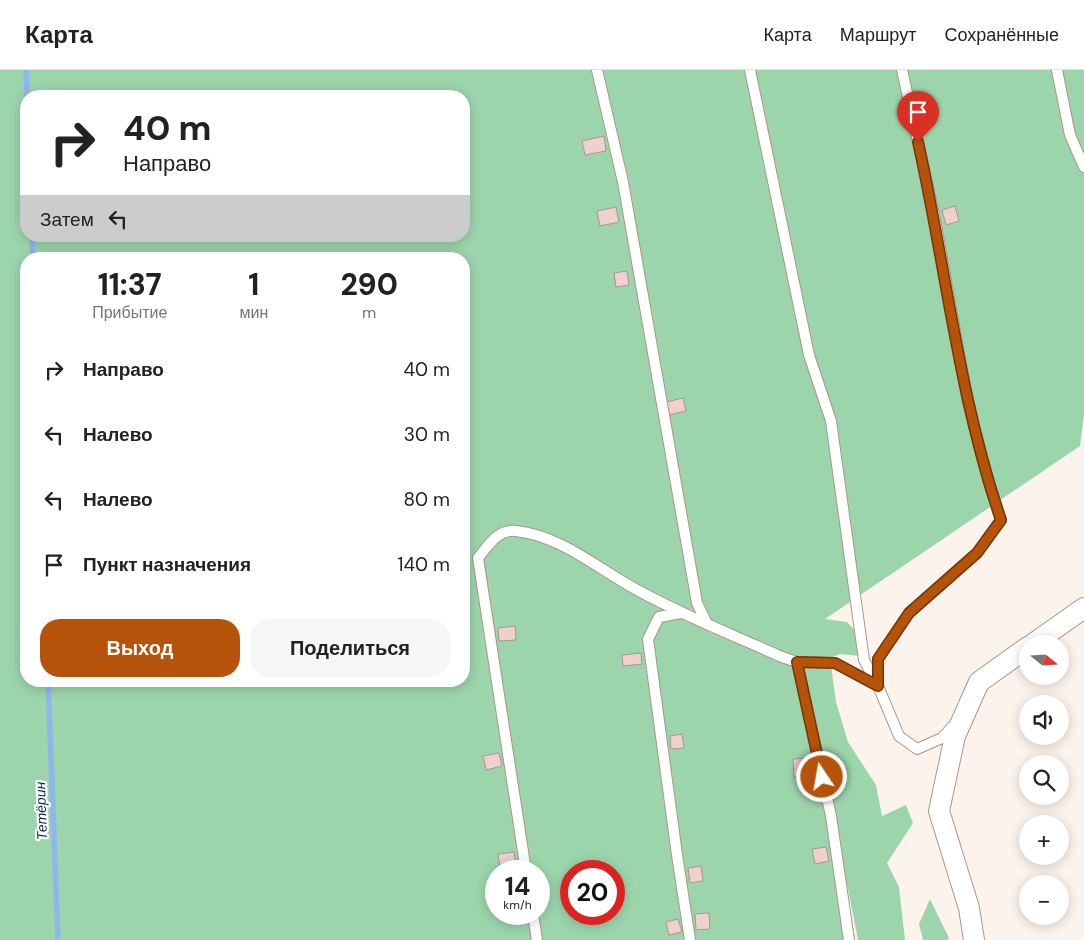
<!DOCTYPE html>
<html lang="ru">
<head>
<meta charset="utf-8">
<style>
	body { margin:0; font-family:"DM Sans",sans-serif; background:#f6f6f6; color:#222; height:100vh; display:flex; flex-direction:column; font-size:19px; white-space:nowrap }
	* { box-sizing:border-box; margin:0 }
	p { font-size:16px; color:#767676 }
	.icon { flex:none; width:28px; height:28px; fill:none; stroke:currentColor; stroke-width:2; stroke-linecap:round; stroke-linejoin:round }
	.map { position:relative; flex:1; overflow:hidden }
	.sheet { position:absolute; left:20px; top:182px; width:450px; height:435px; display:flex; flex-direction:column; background:#fff; border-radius:20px; box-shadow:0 2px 12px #0003 }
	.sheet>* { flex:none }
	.hud { position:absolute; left:20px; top:20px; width:450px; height:152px; border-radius:20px; box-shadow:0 2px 12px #0003; background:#fff; color:#222; overflow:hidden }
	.needle { width:32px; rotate:108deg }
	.controls { position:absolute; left:1019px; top:565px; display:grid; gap:10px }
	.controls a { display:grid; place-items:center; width:50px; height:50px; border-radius:50%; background:#fff; box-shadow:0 2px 12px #0003; font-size:25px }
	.speed { position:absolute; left:485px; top:790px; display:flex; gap:10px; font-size:25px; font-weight:700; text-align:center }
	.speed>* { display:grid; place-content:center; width:65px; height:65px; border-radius:50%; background:#fff; box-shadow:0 2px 12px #0003; line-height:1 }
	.speed small { font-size:12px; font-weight:400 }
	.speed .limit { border:8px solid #d22; background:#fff; color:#111 }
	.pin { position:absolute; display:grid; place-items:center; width:42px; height:42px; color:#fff; margin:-51px -21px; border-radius:50% 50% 50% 0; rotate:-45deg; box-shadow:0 0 5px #0007 }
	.pin .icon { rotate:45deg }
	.me { position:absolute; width:55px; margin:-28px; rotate:348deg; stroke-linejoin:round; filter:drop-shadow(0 0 4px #0008) }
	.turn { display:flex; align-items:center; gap:18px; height:105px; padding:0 20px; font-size:22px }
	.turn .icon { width:65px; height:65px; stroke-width:2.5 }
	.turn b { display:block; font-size:35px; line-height:42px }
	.then { display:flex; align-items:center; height:48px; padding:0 20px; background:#0003; gap:10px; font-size:19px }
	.eta { display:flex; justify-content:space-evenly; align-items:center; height:85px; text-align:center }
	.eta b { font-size:30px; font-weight:800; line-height:35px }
	.primary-button { display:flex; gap:10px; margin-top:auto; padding:10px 20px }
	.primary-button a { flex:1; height:58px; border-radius:20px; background:#b45309; color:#fff; font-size:20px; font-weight:800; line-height:58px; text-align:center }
	.primary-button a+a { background:#f6f6f6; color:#222 }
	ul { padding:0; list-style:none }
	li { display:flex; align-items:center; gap:15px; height:65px; padding:0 20px }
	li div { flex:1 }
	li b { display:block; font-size:19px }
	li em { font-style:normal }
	header { display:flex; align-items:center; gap:30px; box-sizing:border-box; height:70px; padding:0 25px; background:#fff; border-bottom:1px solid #e0e0e0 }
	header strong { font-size:24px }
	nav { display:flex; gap:28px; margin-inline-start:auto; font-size:18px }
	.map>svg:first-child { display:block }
</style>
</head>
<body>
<header>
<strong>Карта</strong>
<nav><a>Карта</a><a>Маршрут</a><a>Сохранённые</a></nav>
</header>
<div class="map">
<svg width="1084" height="870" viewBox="0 0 1084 870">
	<rect width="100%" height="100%" fill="#fcf3ec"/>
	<g fill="#9cd5ac" fill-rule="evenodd">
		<path d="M 0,0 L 1084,0 L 1084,344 L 1080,376 L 825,549 L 847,552 L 862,568 L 859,586 L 840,584 L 830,588 L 836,632 L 848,672 L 876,715 L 882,746 L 906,735 L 913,753 L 887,793 L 899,817 L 905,870 L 858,870 L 844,799 L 855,870 L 0,870 ZM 26,26 L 464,26 L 464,166 L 26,166 ZM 26,189 L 464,189 L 464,611 L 26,611 ZM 496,801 L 539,801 L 539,844 L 496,844 ZM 571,801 L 614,801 L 614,844 L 571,844 Z"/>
		<polygon points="930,829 948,866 949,870 923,870 919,854"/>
	</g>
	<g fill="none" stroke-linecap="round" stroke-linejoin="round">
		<g stroke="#90b6ee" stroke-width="5.5">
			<polyline points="26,0 27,26"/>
			<polyline points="32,166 33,189"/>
			<polyline points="48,611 58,870"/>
		</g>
	</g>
	<g fill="#eed0ce" stroke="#af9391">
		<polygon points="604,66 606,81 585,85 582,71"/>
		<polygon points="955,136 959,151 946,155 942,140"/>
		<polygon points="616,137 619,152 600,156 597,141"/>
		<polygon points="627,201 629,215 616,217 614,203"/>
		<polygon points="683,328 686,341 669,345 666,332"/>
		<polygon points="515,556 516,570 499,571 498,558"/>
		<polygon points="641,583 642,594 623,596 622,585"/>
		<polygon points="682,664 684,678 671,679 670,666"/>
		<polygon points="499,683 502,696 486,700 483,686"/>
		<polygon points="810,688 811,706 794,707 793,689"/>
		<polygon points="826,777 829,791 815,794 812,779"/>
		<polygon points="514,782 516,796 500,798 498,784"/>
		<polygon points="701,796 703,811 690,813 688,798"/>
		<polygon points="709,843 710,859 696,860 695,844"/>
		<polygon points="678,849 682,862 669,865 666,852"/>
	</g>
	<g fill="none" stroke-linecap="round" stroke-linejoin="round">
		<defs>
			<g id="service">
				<polyline points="597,0 623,112 697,533 707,554"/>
				<polyline points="902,0 934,144 968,333 989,413 1001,450 977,483 909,543 878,589 878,616 899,666 917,679 942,668 953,656"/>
				<polyline points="1057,0 1070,65 1084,97"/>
				<polyline points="681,543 659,547 648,569 677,785 690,870"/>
				<polyline points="797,592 831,746 849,870"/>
				<path d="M 526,801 L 478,488 C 488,476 497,459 516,461 C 563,466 600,501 641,522 C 687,547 735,566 782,587 L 797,592 L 835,593 L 878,616 L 864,590 L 831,351 L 809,285 L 750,0"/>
				<polyline points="533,844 537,870"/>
			</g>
			<g id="minor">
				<polyline points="1033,574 1084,538"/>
				<polyline points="974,870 969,838 939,741 955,666 979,612 1028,577"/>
			</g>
		</defs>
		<use href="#service" stroke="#aa9685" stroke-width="12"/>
		<use href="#minor" stroke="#aa9685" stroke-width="22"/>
		<use href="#service" stroke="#fff" stroke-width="10"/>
		<use href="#minor" stroke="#fff" stroke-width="20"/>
	</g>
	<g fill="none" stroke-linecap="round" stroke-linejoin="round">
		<defs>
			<path id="route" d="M 822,707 L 797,592 L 835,593 L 878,616 L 878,589 L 909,543 L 977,483 L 1001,450 C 959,328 946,198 918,72"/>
		</defs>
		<use href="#route" stroke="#753606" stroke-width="12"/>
		<use href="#route" stroke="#b45309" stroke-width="9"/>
	</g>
	<g text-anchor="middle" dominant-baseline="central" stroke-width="4.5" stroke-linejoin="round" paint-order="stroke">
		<g font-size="14" font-style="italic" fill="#052658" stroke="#fff">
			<text transform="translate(41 741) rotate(-92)">Тетёрин</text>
		</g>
	</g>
</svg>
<div class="controls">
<a><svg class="needle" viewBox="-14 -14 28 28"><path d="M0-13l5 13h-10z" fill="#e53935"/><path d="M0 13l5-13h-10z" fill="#767676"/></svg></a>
<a><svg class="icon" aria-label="sound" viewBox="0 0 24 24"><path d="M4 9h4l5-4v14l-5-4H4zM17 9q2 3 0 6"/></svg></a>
<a><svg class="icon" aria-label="search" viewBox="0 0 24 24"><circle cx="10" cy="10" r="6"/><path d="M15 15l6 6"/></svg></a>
<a>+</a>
<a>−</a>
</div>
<div class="speed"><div>14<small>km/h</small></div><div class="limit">20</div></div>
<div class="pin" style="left:918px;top:72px;background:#d93025"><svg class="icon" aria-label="arrive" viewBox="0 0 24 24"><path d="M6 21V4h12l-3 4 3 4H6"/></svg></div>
<svg class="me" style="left:822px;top:707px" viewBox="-20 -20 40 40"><circle r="17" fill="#b45309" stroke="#fff" stroke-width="3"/><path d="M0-11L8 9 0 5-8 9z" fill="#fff"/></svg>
<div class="hud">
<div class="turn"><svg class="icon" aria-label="right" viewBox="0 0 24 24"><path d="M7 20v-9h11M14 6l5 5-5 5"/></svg><div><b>40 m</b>Направо</div></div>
<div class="then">Затем<svg class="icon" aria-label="left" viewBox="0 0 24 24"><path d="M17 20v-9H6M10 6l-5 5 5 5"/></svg></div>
</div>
<section class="sheet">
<div class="eta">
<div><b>11:37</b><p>Прибытие</p></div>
<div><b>1</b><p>мин</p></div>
<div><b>290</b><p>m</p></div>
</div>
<ul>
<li><svg class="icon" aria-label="right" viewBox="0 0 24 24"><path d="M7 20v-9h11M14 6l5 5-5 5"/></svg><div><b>Направо</b></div><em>40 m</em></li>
<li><svg class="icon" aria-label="left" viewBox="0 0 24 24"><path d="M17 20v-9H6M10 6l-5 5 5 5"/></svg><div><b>Налево</b></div><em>30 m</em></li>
<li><svg class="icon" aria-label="left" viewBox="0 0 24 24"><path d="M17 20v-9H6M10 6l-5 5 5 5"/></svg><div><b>Налево</b></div><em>80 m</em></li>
<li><svg class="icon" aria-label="arrive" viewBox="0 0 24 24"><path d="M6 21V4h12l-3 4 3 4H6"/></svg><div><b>Пункт назначения</b></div><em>140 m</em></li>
</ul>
<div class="primary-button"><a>Выход</a><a>Поделиться</a></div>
</section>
</div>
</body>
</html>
